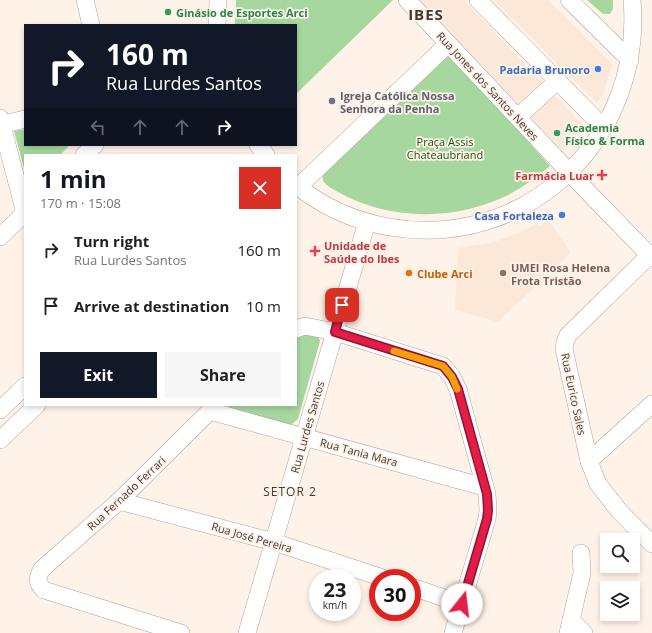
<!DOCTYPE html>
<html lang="en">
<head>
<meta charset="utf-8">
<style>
	body { margin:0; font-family:"Open Sans",sans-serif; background:#f6f6f6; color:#202124; height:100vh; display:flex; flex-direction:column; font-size:15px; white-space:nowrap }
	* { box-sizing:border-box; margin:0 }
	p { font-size:13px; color:#757577 }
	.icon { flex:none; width:22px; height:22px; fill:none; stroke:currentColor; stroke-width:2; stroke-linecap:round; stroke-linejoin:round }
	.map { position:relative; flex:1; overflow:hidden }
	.panel { position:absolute; left:24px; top:154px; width:273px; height:252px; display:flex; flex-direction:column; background:#fff; border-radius:0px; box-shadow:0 2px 6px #0003 }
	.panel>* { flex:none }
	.guide { position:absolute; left:24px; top:24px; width:273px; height:122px; border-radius:0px; box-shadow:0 2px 6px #0003; background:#111827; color:#fff; overflow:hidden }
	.tools { position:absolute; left:600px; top:533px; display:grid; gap:8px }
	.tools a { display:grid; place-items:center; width:40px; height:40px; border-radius:0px; background:#fff; box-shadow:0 2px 6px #0003; font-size:20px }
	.speed { position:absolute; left:309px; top:569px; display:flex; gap:8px; font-size:20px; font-weight:700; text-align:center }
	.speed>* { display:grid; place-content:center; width:52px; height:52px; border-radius:50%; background:#fff; box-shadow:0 2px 6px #0003; line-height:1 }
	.speed small { font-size:10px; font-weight:400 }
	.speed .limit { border:6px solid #d22; background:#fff; color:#111 }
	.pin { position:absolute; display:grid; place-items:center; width:34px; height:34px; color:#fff; margin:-17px; border-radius:8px; box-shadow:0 2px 6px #0006 }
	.me { position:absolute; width:44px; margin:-22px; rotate:16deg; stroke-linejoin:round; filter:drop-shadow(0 0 3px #0008) }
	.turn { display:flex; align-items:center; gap:14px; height:84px; padding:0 16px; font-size:18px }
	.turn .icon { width:52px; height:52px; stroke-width:2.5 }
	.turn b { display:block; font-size:28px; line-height:34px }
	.lanes { display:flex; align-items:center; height:38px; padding:0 16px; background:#0003; justify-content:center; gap:20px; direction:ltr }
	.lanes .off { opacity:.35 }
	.round { display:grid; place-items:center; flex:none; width:42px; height:42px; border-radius:0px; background:#f6f6f6 }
	.overview { display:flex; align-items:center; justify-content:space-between; height:68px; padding:0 16px }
	h1 { font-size:24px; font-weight:700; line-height:30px; color:#111827 }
	.primary-button { display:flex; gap:8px; margin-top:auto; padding:8px 16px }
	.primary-button a { flex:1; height:46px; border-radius:0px; background:#111827; color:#fff; font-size:16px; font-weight:700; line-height:46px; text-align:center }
	.primary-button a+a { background:#f6f6f6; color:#202124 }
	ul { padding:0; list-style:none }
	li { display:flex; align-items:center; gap:12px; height:56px; padding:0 16px }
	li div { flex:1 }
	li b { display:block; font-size:15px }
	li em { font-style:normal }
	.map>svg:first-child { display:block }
</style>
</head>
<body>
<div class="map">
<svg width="652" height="633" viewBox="0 0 652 633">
	<rect width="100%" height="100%" fill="#fff3e9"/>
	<g fill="#fbe8d9">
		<polygon points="419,0 464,0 525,64 584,126 563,151"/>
		<polygon points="494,0 548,0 612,64 603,94 597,103"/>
		<polygon points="548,219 571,253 498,322 455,310 458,248 494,242 523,231 536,224 540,227"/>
	</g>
	<g fill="#a6d79f">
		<polygon points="236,0 393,0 296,94 296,25 235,25"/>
		<polygon points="587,0 613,0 613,9 610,14 603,14"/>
		<path d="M 450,54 L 550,166 C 537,177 523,187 508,195 C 456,221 389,221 338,192 C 330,187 320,184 323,173 Z"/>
		<polygon points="25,129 25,145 70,145 60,155 25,155 25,172 14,131"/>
		<polygon points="302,334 318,336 320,341 298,419 292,424 288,425 229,408 228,405 296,405 296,338"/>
	</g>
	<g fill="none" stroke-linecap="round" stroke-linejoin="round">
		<defs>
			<g id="minor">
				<polyline points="85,0 91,25"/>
				<polyline points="407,0 589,193 652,258"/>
				<polyline points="478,0 604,128"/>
				<polyline points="569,0 630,60"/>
				<polyline points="217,25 218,0"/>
				<polyline points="518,117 557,81"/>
				<polyline points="0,118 25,213"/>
				<polyline points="0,125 25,119"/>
				<polyline points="258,145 266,155"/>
				<polyline points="84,155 95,145"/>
				<path d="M 296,185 C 323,207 355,221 389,227 C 527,251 644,138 632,0"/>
				<polyline points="298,187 448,44"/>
				<polyline points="0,237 25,213"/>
				<polyline points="652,253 568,335 565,342 564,349 589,461 598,484 620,512 652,544"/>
				<polyline points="296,329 305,326 335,332 443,366 452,377 458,389 487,494 488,510 487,519 453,633"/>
				<polyline points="0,410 25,386"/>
				<polyline points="210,411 484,487"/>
				<polyline points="0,440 37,405"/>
				<polyline points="589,461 652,404"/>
				<polyline points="119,501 274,542 383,578"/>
				<polyline points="412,587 462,604"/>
				<polyline points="571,620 584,633"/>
				<path d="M 181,633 L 44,590 C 36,583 37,577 42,569 L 119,501 L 216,405"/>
				<polyline points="247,633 367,222"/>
				<polyline points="568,633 582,573 581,553"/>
			</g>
		</defs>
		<use href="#minor" stroke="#afa49b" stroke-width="18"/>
		<use href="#minor" stroke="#fff" stroke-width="17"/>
	</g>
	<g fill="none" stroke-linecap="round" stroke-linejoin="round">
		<defs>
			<polyline id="route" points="342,305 335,332 443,366 452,377 458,389 487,494 488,510 487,519 462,604"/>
		</defs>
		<use href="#route" stroke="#92132f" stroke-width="10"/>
		<use href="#route" stroke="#e11d48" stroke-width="7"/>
		<polyline stroke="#f59e0b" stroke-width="7" points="394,351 443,366 452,377 457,389"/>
	</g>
	<g fill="#2e9e5b" stroke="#fff3e9" stroke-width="1.5">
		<circle cx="168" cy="12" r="4"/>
		<circle cx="557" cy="133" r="4"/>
	</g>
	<g fill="#3f7fe0" stroke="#fff3e9" stroke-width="1.5">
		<circle cx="598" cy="69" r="4"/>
		<circle cx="562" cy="215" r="4"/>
	</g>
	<circle fill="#6b7280" stroke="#fff3e9" stroke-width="1.5" cx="332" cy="101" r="4"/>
	<g fill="#e0444e" stroke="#fff3e9" stroke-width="1.5">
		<path d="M600 169h4v4h4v4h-4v4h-4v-4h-4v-4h4z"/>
		<path d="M313 245h4v4h4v4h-4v4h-4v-4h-4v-4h4z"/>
	</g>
	<circle fill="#e8710a" stroke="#fff3e9" stroke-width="1.5" cx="409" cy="273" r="4"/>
	<circle fill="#8d6e63" stroke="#fff3e9" stroke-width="1.5" cx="503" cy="273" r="4"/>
	<g text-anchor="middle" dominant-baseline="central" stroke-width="3.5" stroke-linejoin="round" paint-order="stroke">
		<g font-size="11" font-weight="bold" fill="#27864d" stroke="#fff3e9" text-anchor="start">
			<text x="176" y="12">Ginásio de Esportes Arci</text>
			<text x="565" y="127">Academia<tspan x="565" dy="13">Físico &amp; Forma</tspan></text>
		</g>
		<g font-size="11" font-weight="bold" fill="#366cbe" stroke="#fff3e9" text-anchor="end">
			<text x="590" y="69">Padaria Brunoro</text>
			<text x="554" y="215">Casa Fortaleza</text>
		</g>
		<g font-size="11" fill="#3f3a36" stroke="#fff3e9">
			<text transform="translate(488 86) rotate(47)">Rua Jones dos Santos Neves</text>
			<text transform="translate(574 394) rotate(78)">Rua Eurico Sales</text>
			<text transform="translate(307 427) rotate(-74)">Rua Lurdes Santos</text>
			<text transform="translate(359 452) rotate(15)">Rua Tania Mara</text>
			<text transform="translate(126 493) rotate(-43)">Rua Fernado Ferrari</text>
			<text transform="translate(252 537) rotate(16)">Rua José Pereira</text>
		</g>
		<g font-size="11" font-weight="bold" fill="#5b616d" stroke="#fff3e9" text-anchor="start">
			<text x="340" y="95">Igreja Católica Nossa<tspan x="340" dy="13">Senhora da Penha</tspan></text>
		</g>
		<g font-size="11" fill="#14540a" stroke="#fff3e9">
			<text x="445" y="141">Praça Assis<tspan x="445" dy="13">Chateaubriand</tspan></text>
		</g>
		<g font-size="11" font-weight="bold" fill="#be3a42" stroke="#fff3e9" text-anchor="end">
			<text x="594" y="175">Farmácia Luar</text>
			<text x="324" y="245" text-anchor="start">Unidade de<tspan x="324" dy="13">Saúde do Ibes</tspan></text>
		</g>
		<g font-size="11" font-weight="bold" fill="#785e54" stroke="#fff3e9" text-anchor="start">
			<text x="511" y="267">UMEI Rosa Helena<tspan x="511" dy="13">Frota Tristão</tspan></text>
		</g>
		<g font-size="11" font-weight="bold" fill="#c56008" stroke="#fff3e9" text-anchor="start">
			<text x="417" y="273">Clube Arci</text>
		</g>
		<g font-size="12" letter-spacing="1" fill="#3f3a36" stroke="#fff3e9">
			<text x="290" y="491">SETOR 2</text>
		</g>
		<g font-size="15" font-weight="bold" letter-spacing="1" fill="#3f3a36" stroke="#fff3e9">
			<text x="426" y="14">IBES</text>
		</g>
	</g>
</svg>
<div class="tools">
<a><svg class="icon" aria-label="search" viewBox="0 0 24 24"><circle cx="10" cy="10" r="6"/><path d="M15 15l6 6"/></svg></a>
<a><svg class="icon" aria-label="layers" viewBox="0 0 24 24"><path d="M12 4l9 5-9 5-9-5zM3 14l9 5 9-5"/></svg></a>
</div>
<div class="speed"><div>23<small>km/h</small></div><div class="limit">30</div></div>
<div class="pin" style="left:342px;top:305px;background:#d93025"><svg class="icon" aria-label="arrive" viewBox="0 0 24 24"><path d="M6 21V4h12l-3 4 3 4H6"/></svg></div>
<svg class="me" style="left:462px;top:604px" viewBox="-20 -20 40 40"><circle r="19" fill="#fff"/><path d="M0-13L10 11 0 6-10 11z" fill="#e11d48"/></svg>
<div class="guide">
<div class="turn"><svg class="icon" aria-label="right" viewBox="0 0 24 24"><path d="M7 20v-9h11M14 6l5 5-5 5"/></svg><div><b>160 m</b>Rua Lurdes Santos</div></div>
<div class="lanes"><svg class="icon off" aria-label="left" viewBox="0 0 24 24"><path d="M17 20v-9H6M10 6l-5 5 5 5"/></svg><svg class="icon off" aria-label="ahead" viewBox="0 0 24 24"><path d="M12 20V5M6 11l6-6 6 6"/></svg><svg class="icon off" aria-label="ahead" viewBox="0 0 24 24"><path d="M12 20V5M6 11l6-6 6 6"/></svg><svg class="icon" aria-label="right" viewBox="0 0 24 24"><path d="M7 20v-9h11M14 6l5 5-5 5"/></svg></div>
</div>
<section class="panel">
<div class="overview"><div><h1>1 min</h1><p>170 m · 15:08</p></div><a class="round" style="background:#d93025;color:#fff"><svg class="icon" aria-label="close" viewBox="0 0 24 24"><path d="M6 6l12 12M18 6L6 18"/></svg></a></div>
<ul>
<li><svg class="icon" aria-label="right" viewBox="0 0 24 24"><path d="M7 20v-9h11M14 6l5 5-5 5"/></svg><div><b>Turn right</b><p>Rua Lurdes Santos</p></div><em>160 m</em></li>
<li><svg class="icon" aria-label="arrive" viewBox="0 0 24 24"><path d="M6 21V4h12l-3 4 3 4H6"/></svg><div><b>Arrive at destination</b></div><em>10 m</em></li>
</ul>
<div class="primary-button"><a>Exit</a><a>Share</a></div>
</section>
</div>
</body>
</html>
